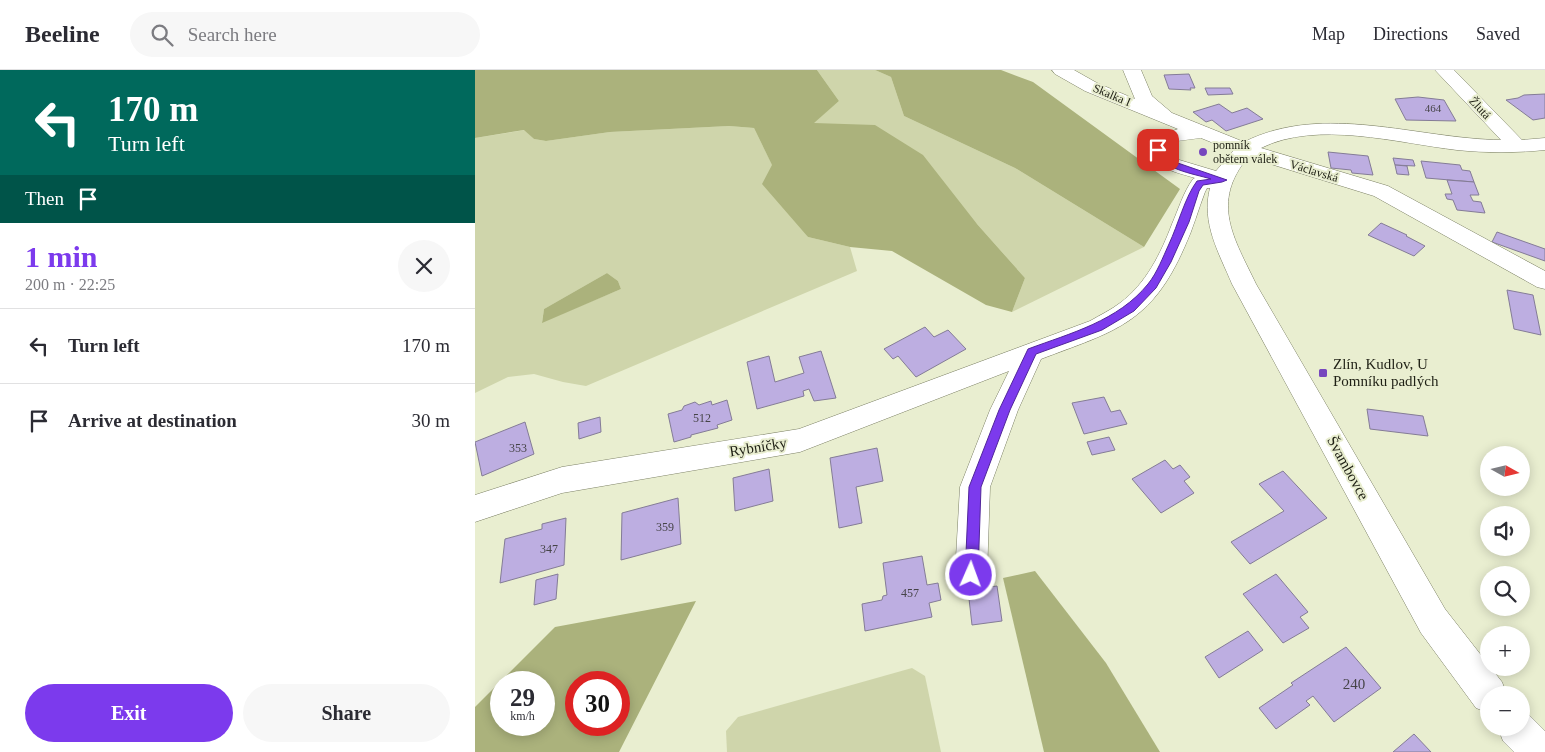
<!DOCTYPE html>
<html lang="en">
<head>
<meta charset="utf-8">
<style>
	body { margin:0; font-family:Georgia,serif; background:#f7f7f7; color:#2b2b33; height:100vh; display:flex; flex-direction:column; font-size:19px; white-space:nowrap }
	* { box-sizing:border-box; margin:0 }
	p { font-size:16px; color:#7c7c81 }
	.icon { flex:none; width:28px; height:28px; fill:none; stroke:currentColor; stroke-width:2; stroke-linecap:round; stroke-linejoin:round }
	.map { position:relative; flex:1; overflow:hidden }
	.side { display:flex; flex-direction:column; background:#fff; width:475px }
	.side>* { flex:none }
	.hud { background:#00695c; color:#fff; overflow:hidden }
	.needle { width:32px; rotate:98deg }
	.controls { position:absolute; left:1005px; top:376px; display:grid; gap:10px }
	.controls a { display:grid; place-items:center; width:50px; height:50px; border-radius:50%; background:#fff; box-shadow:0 2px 12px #0003; font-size:25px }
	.speed { position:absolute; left:15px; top:601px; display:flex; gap:10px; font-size:25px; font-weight:700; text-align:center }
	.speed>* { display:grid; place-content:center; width:65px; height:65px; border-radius:50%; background:#fff; box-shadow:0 2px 12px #0003; line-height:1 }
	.speed small { font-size:12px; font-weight:400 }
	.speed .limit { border:8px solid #d22; background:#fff; color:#111 }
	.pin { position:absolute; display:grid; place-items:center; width:42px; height:42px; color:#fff; margin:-21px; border-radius:10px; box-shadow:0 2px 8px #0006 }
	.me { position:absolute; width:55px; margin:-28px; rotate:2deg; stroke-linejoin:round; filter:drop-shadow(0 0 4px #0008) }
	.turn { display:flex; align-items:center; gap:18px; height:105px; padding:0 25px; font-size:22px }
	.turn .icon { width:65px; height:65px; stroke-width:2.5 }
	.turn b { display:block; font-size:35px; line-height:42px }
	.then { display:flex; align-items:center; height:48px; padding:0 25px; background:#0003; gap:10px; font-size:19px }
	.round { display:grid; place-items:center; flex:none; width:52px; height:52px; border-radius:26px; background:#f7f7f7 }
	.summary { display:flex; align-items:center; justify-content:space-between; height:85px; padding:0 25px }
	h1 { font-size:30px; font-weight:700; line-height:38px; color:#7c3aed }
	.primary-button { display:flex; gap:10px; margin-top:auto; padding:10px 25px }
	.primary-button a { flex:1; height:58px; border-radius:30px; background:#7c3aed; color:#fff; font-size:20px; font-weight:700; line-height:58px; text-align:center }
	.primary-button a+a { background:#f7f7f7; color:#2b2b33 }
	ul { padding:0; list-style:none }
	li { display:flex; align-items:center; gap:15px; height:75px; padding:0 25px; border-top:1px solid #e1e1e2 }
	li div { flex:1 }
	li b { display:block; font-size:19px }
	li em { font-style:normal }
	header { display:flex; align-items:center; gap:30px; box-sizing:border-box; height:70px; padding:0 25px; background:#fff; border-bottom:1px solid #e1e1e2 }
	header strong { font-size:24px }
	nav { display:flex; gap:28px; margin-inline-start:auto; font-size:18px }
	.search { width:350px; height:45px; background:#f7f7f7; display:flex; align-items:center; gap:12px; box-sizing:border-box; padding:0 18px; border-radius:28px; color:#7c7c81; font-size:19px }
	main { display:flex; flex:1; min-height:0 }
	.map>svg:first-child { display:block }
</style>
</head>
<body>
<header>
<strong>Beeline</strong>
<div class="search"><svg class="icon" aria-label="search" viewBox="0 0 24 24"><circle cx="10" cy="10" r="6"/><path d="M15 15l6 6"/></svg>Search here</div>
<nav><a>Map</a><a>Directions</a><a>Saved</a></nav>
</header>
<main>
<section class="side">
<div class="hud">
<div class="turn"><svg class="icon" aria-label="left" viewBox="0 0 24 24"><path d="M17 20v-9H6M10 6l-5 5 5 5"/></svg><div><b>170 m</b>Turn left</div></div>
<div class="then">Then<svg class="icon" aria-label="arrive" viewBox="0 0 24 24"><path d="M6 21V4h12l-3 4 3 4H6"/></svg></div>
</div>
<div class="summary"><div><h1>1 min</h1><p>200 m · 22:25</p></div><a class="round"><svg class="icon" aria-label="close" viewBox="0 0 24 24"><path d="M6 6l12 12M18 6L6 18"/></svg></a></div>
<ul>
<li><svg class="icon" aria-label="left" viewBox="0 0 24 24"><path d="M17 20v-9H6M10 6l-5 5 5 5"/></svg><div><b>Turn left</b></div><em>170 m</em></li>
<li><svg class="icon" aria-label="arrive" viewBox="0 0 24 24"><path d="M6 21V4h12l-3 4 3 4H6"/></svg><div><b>Arrive at destination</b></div><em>30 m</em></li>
</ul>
<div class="primary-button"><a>Exit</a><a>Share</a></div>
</section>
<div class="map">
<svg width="1070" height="682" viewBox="0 0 1070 682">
	<rect width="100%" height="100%" fill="#e9eed0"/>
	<g fill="#cfd5ab" fill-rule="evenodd">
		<polygon points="342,0 400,0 416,7 429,46 540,98 669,177 537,242 550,208 502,154 338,53 364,31"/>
		<path d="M 254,56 L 279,58 L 333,167 L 375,177 L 382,201 L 111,316 L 88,312 L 59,304 L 33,307 L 0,323 L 0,68 L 50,60 L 59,69 L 71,71 L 135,62 ZM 132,203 L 143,211 L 146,219 L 67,252 L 69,239 Z"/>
		<polygon points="437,598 450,606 466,682 252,682 251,661 263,647"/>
	</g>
	<g fill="#abb27c" fill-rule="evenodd">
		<polygon points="0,0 342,0 364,31 339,53 400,55 448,85 502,154 550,208 537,242 511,235 417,181 375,177 333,167 287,114 297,95 279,58 254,56 135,62 71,71 59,69 49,60 0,68"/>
		<polygon points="400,0 526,0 558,12 705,119 669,177 540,98 429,46 416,7"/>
		<polygon points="132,203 143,211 146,219 67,253 69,239"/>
		<polygon points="560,501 631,593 685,682 569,682 528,508"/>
		<path d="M 221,531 L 144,682 L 0,682 L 0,637 L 80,557 ZM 69,612 L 69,655 L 26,655 L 26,612 ZM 144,612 L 144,655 L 101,655 L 101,612 Z"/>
	</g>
	<g fill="#bdaee1" stroke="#847c96">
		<polygon points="714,4 720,18 715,18 716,20 694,19 689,5"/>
		<polygon points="730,18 755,18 758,24 733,25"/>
		<polygon points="1070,24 1070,48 1058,50 1031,30 1043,28 1049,25"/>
		<polygon points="943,27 969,30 981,51 931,50 920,29"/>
		<polygon points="744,34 757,43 772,38 788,49 751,61 737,50 731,52 718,42"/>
		<polygon points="853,82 893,86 898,105 877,103 876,100 856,98"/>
		<polygon points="918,88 938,90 940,96 920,95"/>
		<polygon points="946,91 985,95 987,100 995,101 999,112 951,108"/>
		<polygon points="920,95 932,96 934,105 922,104"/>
		<polygon points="972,110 999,112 1004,125 995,125 998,131 1006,132 1010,143 982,140 978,130 972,129 970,124 977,124"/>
		<polygon points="906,153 932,165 931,166 950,176 939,186 893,165"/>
		<polygon points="1022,162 1070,179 1070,191 1017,172"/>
		<polygon points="1032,220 1058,225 1066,265 1039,259"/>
		<polygon points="450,257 459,267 473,260 491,279 441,307 423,286 418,289 409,279"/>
		<polygon points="346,281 361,328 339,331 334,319 328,321 329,326 282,339 272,292 294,286 300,312 329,303 324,287"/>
		<polygon points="629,327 636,342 645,340 652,354 609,364 597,333"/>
		<polygon points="252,330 257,350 242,355 243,358 216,365 216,367 199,372 193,344 207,340 209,336 220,332 224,335 236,331 237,335"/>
		<polygon points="892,339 948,346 953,366 895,359"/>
		<polygon points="125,347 126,362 104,369 103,353"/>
		<polygon points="50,352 59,384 7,406 0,372"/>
		<polygon points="634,367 640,380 617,385 612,372"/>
		<polygon points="402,378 408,411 381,417 387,453 364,458 355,388"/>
		<polygon points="690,390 698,399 705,395 715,407 709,411 719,423 686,443 657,409"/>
		<polygon points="294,399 298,431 260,441 258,408"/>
		<polygon points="808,401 852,448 775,494 756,472 809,441 784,414"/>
		<polygon points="203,428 206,474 146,490 147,443"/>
		<polygon points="91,448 89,495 25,513 30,469 67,459 67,454"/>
		<polygon points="447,486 452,515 463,513 466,530 454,533 457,547 390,561 387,534 407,530 408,526 412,525 408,493"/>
		<polygon points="83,504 81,529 59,535 61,510"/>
		<polygon points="801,504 833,542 825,547 834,558 808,573 768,524"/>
		<polygon points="522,516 527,551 497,555 493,520"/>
		<polygon points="773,561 788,580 744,608 730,587"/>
		<polygon points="871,577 906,618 859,652 838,626 831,631 835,635 801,659 784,638 818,615 816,613"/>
		<polygon points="939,664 956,682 918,682"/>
	</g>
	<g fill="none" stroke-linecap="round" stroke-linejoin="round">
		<defs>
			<g id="minor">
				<path d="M 577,0 L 599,0 L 622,13 L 660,29 L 648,0 L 666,0 L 677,26 L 697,43 L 769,72 C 849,32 942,69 1026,70 L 960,0 L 979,0 L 1047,70 L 1070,68 L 1070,80 C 1041,83 1011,83 982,80 C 922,73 842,50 786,78 L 913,116 L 1070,201 L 1070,219 L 1062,217 L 899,126 L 773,87 C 735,133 759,168 781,214 L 970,539 L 1027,612 L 1032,625 L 1014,625 L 1014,643 L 1001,638 L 946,563 L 757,214 C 744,183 726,153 735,118 L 732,118 L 730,122 C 723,140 718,159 710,176 C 676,254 640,261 566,289 L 543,340 L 515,417 L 512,505 L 507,516 L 496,520 L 485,516 L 480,505 L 485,417 L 515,340 L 534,301 L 325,382 L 87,423 L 0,452 L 0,425 L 87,397 L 324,359 L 615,251 C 625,245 636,240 645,233 C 671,214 686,183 697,154 C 704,138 708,123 718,109 L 720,108 C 701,102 683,100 673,80 L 684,66 L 703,59 L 610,21 L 580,4 ZM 726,68 L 758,81 L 741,101 L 701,89 L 693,80 L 703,71 Z"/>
				<polygon points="1046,642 1054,645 1070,661 1070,682 1039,682 1028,671 1023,658 1046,658"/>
			</g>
		</defs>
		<use href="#minor" stroke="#7c8065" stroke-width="1"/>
		<use href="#minor" fill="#fff" fill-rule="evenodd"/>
	</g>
	<path fill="#7c3aed" stroke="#51269a" d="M 683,77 L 686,78 L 690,86 L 697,91 L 752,110 L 747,112 L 728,115 L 724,121 L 714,152 L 696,192 L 681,218 L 659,241 L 627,260 L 561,284 L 535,340 L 506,417 L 503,505 L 501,509 L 496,511 L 492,509 L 490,505 L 494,417 L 524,340 L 553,279 C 596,263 643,251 673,214 C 682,203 688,187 694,174 C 703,155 710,127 722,111 L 736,109 C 716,103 689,100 679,80 Z"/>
	<g fill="#7747be" stroke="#e9eed0" stroke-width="2">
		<circle cx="728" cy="82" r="5"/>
		<rect x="843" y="298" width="10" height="10" rx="2.5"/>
	</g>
	<g text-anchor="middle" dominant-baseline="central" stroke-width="4" stroke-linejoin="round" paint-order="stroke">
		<g font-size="11" fill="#464448">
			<text x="958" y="38">464</text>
		</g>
		<g font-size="12" fill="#1f2015" stroke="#e9eed0">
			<text transform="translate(637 25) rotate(23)">Skalka I</text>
			<text transform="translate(1005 38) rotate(47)">Žlutá</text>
			<text transform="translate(839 101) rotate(17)">Václavská</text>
		</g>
		<g font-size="12" fill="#1f2015" stroke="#e9eed0" text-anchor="start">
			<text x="738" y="75">pomník<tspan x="738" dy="14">obětem válek</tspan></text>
		</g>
		<g font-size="12" fill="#464448">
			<text x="227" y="348">512</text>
			<text x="43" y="378">353</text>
			<text x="190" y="457">359</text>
			<text x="74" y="479">347</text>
			<text x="435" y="523">457</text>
		</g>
		<g font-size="15" fill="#1f2015" stroke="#e9eed0" text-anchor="start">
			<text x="858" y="294">Zlín, Kudlov, U<tspan x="858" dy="17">Pomníku padlých</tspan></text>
		</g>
		<g font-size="15" fill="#1f2015" stroke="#e9eed0">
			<text transform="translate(283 377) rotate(-9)">Rybníčky</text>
			<text transform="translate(873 398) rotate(61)">Švambovce</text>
		</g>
		<g font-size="15" fill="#464448">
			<text x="879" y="614">240</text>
		</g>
	</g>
</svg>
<div class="controls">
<a><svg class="needle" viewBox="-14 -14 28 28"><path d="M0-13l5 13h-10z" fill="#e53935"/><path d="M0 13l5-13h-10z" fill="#7c7c81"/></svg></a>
<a><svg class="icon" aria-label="sound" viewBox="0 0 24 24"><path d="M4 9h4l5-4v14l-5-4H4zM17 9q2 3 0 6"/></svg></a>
<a><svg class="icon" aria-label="search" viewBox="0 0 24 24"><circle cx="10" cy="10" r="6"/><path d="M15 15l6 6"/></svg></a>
<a>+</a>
<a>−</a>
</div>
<div class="speed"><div>29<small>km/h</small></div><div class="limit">30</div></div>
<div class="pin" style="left:683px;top:80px;background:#d93025"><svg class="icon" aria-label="arrive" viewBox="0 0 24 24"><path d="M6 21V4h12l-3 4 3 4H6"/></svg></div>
<svg class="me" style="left:496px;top:505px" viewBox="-20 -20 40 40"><circle r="17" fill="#7c3aed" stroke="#fff" stroke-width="3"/><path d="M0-11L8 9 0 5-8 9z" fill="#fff"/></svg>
</div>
</main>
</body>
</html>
